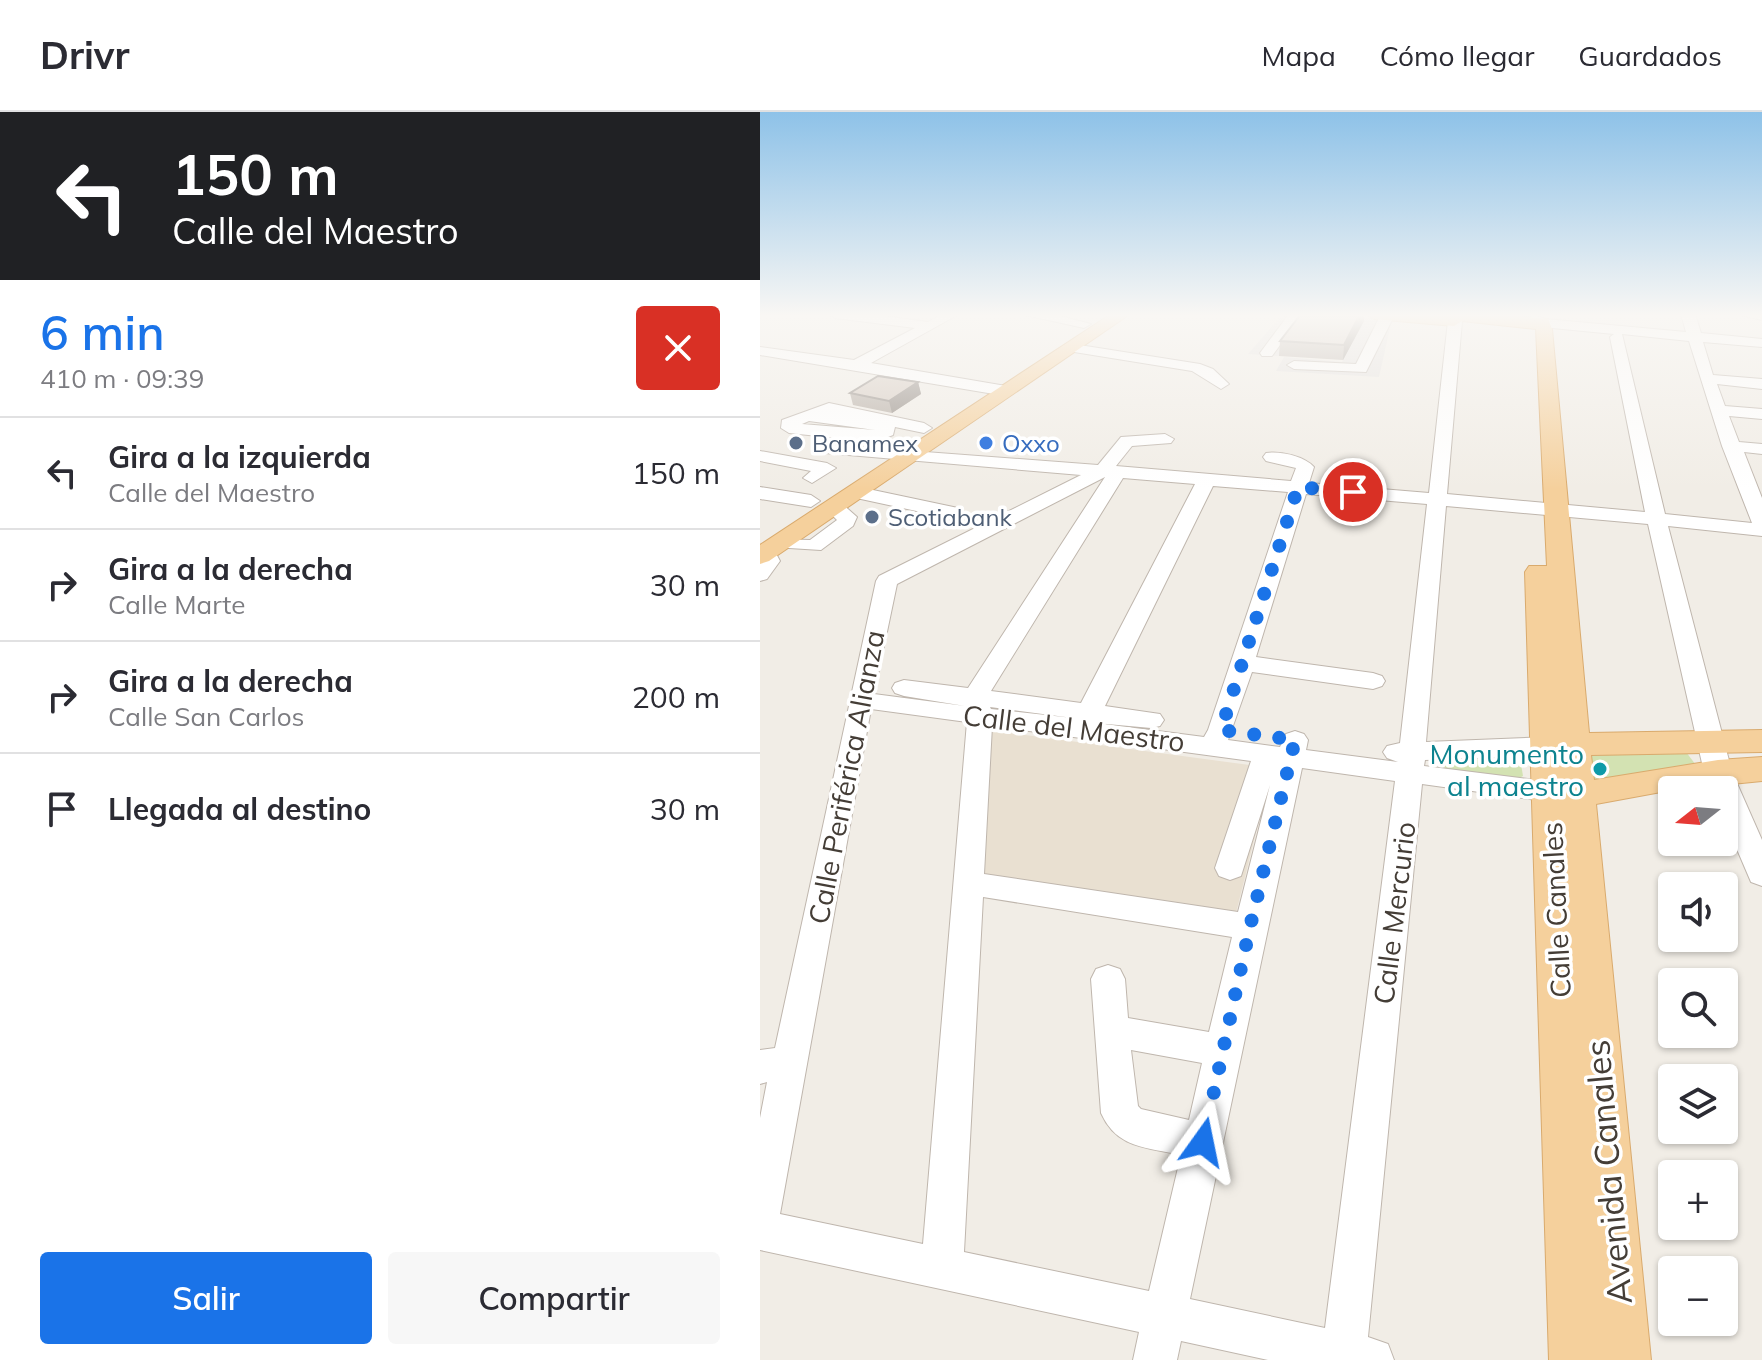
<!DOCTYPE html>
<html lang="es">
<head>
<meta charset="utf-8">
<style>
	body { margin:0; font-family:Mulish,sans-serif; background:#f7f7f7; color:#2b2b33; height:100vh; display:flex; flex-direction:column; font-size:30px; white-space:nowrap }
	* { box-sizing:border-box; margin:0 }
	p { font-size:26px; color:#7c7c81 }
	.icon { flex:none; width:44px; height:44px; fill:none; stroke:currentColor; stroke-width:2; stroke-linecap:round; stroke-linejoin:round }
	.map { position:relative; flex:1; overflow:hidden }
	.drawer { display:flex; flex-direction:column; background:#fff; width:760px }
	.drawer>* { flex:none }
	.top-card { background:#202124; color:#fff; overflow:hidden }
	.needle { width:52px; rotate:253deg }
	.buttons { position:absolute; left:898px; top:664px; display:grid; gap:16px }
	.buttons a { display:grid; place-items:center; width:80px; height:80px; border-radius:8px; background:#fff; box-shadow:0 2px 6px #0004; font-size:40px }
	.pin { position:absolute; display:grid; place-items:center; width:68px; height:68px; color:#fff; margin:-34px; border:4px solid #fff; border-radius:50%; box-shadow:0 2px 8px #0007 }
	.me { position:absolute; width:88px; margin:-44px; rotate:12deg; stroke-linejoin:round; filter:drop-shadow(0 0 6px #0008) }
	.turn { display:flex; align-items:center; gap:28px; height:168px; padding:0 40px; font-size:36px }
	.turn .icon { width:104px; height:104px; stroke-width:2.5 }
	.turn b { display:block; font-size:56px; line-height:68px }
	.round { display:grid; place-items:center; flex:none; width:84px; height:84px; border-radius:8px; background:#f7f7f7 }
	.head { display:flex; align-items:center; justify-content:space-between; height:136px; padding:0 40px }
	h1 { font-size:48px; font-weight:600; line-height:60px; color:#1a73e8 }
	.button { display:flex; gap:16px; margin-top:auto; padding:16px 40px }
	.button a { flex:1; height:92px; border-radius:8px; background:#1a73e8; color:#fff; font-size:32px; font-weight:600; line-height:92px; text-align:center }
	.button a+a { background:#f7f7f7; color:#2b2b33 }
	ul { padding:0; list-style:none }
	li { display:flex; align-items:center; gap:24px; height:112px; padding:0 40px; border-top:2px solid #e1e1e2 }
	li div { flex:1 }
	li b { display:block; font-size:30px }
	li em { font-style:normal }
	header { display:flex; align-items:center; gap:48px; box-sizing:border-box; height:112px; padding:0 40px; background:#fff; border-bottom:2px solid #e1e1e2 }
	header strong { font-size:38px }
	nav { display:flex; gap:44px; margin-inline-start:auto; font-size:28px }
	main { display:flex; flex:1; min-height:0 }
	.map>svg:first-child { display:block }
</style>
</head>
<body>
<header>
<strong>Drivr</strong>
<nav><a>Mapa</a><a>Cómo llegar</a><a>Guardados</a></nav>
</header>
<main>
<section class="drawer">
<div class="top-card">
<div class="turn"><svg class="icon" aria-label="left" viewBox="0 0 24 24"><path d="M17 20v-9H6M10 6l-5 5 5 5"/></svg><div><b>150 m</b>Calle del Maestro</div></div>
</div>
<div class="head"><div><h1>6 min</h1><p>410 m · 09:39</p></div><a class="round" style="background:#d93025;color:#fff"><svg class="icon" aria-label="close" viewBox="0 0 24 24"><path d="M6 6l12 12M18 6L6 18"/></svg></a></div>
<ul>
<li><svg class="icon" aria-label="left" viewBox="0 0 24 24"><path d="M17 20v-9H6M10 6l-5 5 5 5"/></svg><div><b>Gira a la izquierda</b><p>Calle del Maestro</p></div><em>150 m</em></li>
<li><svg class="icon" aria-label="right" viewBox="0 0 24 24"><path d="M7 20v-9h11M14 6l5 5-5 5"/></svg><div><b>Gira a la derecha</b><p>Calle Marte</p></div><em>30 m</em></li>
<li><svg class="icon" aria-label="right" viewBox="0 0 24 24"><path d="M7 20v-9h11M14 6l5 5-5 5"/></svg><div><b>Gira a la derecha</b><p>Calle San Carlos</p></div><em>200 m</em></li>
<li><svg class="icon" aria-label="arrive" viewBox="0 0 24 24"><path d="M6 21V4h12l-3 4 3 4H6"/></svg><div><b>Llegada al destino</b></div><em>30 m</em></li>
</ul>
<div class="button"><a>Salir</a><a>Compartir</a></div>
</section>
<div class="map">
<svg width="1002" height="1248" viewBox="0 0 1002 1248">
	<rect width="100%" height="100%" fill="#f1ede6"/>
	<polygon fill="#e9e0d1" points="227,618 512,656 475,805 214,762"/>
	<g fill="#d3e2b2">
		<polygon points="926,640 939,657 829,676 820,644"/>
		<polygon points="760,646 763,664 759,666 685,658 684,648"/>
	</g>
	<polygon fill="#e3e0de" points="523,202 632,207 619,265 516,259 524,245 582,250 603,210 519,244 488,242"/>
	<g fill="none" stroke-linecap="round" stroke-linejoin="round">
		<defs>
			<g id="minor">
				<polygon points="68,202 108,202 168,210 182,202 199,202 111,251 246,274 254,279 246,284 0,243 0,235 94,248 155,216 75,206"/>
				<polygon points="261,202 292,202 331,212 324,216"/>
				<polygon points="529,202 543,202 512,244 502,244 500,241"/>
				<polygon points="621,202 635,202 606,260 534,257 527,253 534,249 596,252"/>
				<path d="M 921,202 L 935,202 L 941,221 L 1002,227 L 1002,235 L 943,230 L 953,263 L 1002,267 L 1002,277 L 957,272 L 965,294 L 1002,297 L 1002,307 L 969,304 L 979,330 L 1002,332 L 1002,342 L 984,340 L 1002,386 L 1002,424 L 908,414 L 972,660 L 1002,728 L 1002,774 L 991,770 L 964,707 L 964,678 L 952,678 L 944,660 L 888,412 L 686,394 L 666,630 L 788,625 L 797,628 L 801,634 L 797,640 L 788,643 L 665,648 L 664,654 L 791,670 L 801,673 L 805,680 L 801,687 L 791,690 L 662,672 L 608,1225 L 628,1232 L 634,1248 L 508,1248 L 421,1229 L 417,1248 L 373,1248 L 379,1220 L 0,1138 L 0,1006 L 7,970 L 0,972 L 0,938 L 15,936 L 116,469 L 119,464 L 321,363 L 65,341 L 56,336 L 59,332 L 338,353 L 361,325 L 405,322 L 414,327 L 411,331 L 372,334 L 356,354 L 531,369 L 536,356 L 506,349 L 503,345 L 506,341 C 521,339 544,344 554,355 L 549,371 L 669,381 L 688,209 L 695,205 L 702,209 L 687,382 L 885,400 L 850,225 L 854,222 L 782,215 L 767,207 L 774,203 L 785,207 L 926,220 ZM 862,222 L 929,229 L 962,334 L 992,411 L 905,402 ZM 345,365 L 208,576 L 144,568 L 135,571 L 132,576 L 135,581 L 144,584 L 205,594 L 114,582 L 137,472 ZM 363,366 L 435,372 L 321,591 L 231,579 ZM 453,374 L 528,380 L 448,618 L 444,625 L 336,611 L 391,616 L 400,614 L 404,608 L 400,602 L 345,594 ZM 546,382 L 667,392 L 640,631 L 627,634 L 623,640 L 627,646 L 638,650 L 546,638 L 548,628 L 544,622 L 535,619 L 526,622 L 520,635 L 468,628 L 492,560 L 613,577 L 622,574 L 625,569 L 622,564 L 613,561 L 496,545 ZM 230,595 L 313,606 L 231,597 ZM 111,597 L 207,610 L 163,1132 L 20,1102 ZM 232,614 L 491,649 L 455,756 L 459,764 L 470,768 L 481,764 L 510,673 L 478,800 L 224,762 ZM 542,656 L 635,669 L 565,1216 L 430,1187 ZM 223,785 L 472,825 L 449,920 L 368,906 L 365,867 L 360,857 L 348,853 L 336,857 L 331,867 L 341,1001 C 357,1037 387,1035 421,1043 L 389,1179 L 204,1140 ZM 371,938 L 442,951 L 429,1008 L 381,997 L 378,994 Z"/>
				<polygon points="977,202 1002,202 1002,208"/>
				<polygon points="313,232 440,252 453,257 469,272 461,277 432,259 308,239 306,236"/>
				<path d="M 69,291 L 164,311 L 172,316 L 164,321 L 135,315 L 133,323 L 116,330 L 29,321 L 21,316 L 22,308 ZM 49,309 L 115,318 L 42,312 Z"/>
				<polygon points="0,339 67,351 76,356 52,371 43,366 51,359 0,349"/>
				<polygon points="94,374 198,396 208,402 198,408 87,384 85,380"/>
				<polygon points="0,375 51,383 60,389 51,395 0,387"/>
				<polygon points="73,388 80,390 97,405 93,414 61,438 13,435 10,431 13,427 50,428 77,408 63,394"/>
				<polygon points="6,434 13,436 20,449 7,467 0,469 0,435"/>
			</g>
			<g id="major">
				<polygon points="351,202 370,202 9,449 0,452 0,433"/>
				<polygon points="606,202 735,202 788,207 792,217 829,621 1002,618 1002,640 831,643 834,668 958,648 1002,645 1002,669 912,678 836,692 891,1248 789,1248 765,460 769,454 787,454 776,217 702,209 694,214 614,207"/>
			</g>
		</defs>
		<use href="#minor" stroke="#bfb6ad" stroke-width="2"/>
		<use href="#major" stroke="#d9aa6d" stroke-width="2"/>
		<use href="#minor" fill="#fff" fill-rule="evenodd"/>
		<use href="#major" fill="#f5d09c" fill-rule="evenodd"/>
	</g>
	<g fill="#b7aea5">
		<polygon points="541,202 604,202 604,209 583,248 519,244 520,229"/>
		<polygon points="158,270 161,282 132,301 93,293 90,281"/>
	</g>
	<g fill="#958d86">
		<polygon points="600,202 604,202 604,209 583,248 584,233"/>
		<polygon points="158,270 161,282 132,301 129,289"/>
	</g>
	<g fill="#d5cac0" stroke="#958d86" stroke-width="2">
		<polygon points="541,202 600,202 584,233 520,229"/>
		<polygon points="118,264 158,270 129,289 90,281"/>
	</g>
	<linearGradient id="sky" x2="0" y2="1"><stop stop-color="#8ec2e8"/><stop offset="0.54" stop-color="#f9f7f4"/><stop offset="1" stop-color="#f9f7f4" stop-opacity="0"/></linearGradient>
	<rect width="1002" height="377" fill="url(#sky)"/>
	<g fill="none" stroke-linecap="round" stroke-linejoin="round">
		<polyline stroke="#1a73e8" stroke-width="14" stroke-dasharray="0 25.2" points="443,1030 490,815 535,628 461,618 538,375 593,380"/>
	</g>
	<g fill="#5c6f8a" stroke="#fff" stroke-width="3">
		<circle cx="36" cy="331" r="8"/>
		<circle cx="112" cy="405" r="8"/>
	</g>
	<circle fill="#3f7fe0" stroke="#fff" stroke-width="3" cx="226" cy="331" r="8"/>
	<circle fill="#0f9aa8" stroke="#fff" stroke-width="3" cx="840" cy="657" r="8"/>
	<g text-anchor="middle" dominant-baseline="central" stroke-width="7" stroke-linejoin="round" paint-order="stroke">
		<g font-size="24" fill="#4e5e75" stroke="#fff" text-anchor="start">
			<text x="52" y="331">Banamex</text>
			<text x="128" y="405">Scotiabank</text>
		</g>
		<g font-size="24" fill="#366cbe" stroke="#fff" text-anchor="start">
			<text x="242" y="331">Oxxo</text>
		</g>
		<g font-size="28" fill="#443d36" stroke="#fff">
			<text transform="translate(314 616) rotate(7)">Calle del Maestro</text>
			<text transform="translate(86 665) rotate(-79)">Calle Periférica Alianza</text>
			<text transform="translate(796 798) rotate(-93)">Calle Canales</text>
			<text transform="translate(634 801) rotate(-83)">Calle Mercurio</text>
		</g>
		<g font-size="28" fill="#0d838f" stroke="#fff" text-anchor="end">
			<text x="824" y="641">Monumento<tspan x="824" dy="32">al maestro</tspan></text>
		</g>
		<g font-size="34" fill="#443d36" stroke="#fff">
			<text transform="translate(848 1060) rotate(-95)">Avenida Canales</text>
		</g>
	</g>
</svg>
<div class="buttons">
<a><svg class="needle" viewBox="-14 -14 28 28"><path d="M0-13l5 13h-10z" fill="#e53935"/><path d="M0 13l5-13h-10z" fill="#7c7c81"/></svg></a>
<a><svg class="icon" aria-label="sound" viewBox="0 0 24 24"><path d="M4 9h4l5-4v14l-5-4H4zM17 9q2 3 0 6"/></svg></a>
<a><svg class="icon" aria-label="search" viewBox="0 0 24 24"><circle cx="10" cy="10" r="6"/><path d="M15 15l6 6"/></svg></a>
<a><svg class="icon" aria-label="layers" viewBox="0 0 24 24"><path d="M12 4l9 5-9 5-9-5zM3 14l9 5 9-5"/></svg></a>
<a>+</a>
<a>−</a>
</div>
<div class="pin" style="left:593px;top:380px;background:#d93025"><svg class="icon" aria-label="arrive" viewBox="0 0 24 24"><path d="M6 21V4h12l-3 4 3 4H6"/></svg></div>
<svg class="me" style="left:443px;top:1030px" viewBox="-20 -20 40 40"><path d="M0-17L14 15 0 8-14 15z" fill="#1a73e8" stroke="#fff" stroke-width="4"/></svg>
</div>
</main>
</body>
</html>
